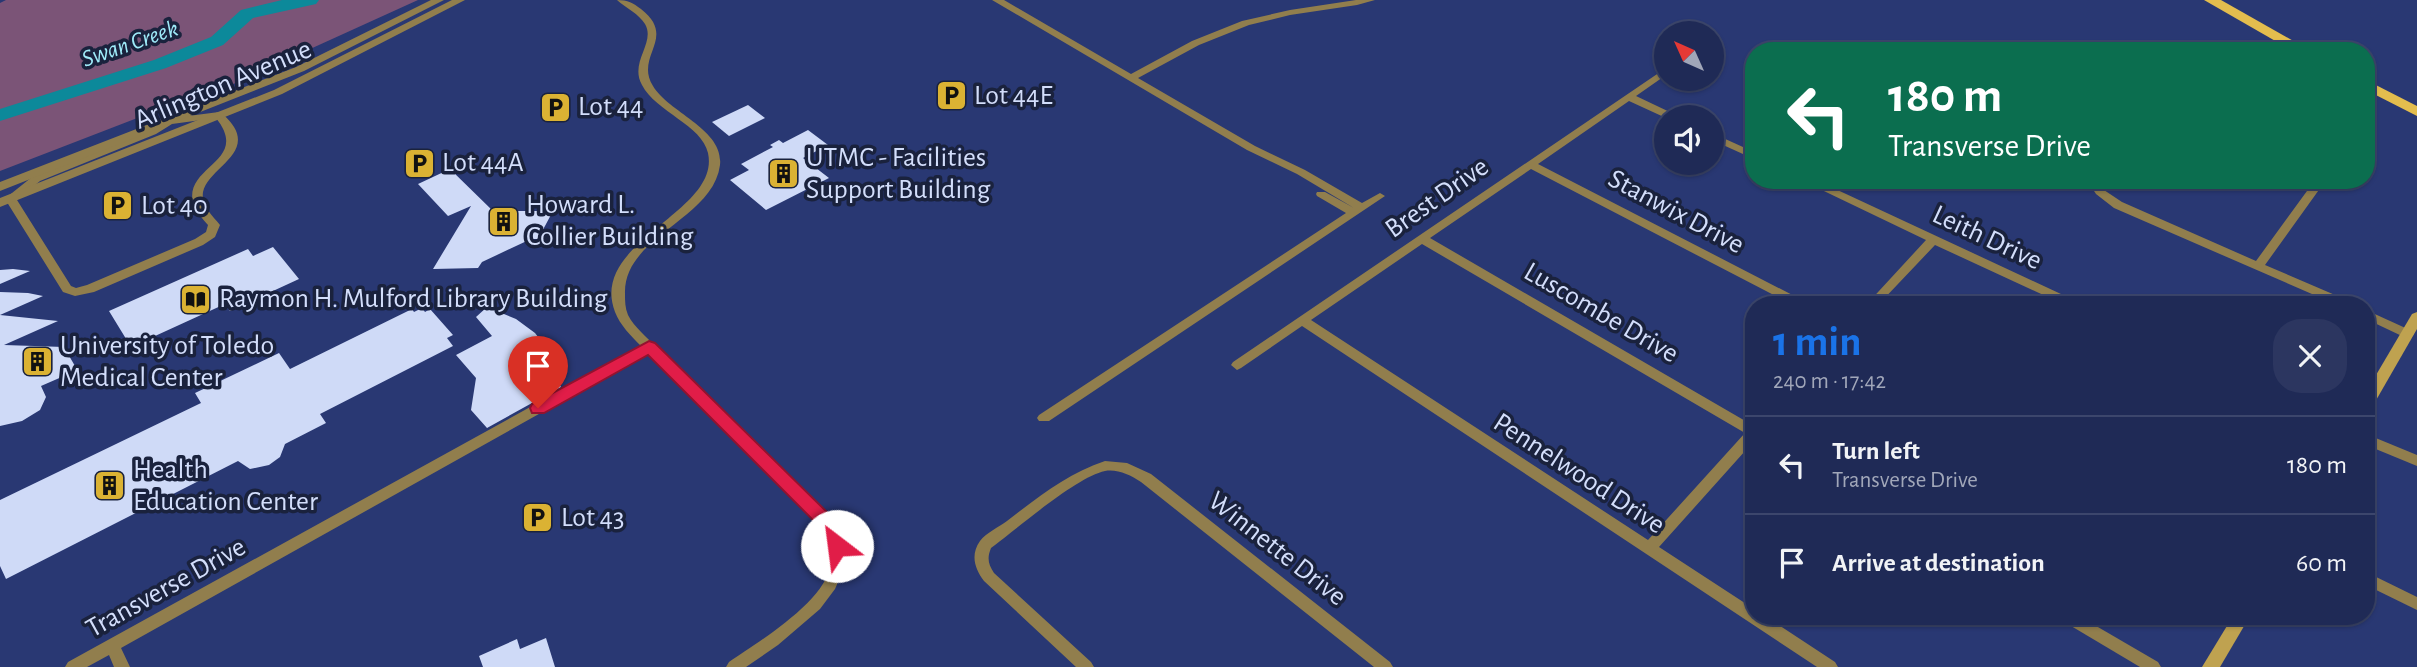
<!DOCTYPE html>
<html lang="en">
<head>
<meta charset="utf-8">
<style>
	body { margin:0; font-family:"Alegreya Sans",sans-serif; background:#2c3660; color:#f1f3f6; height:100vh; display:flex; flex-direction:column; font-size:26px; white-space:nowrap }
	* { box-sizing:border-box; margin:0 }
	p { font-size:23px; color:#a1a7b9 }
	.icon { flex:none; width:38px; height:38px; fill:none; stroke:currentColor; stroke-width:2; stroke-linecap:round; stroke-linejoin:round }
	.map { position:relative; flex:1; overflow:hidden }
	.panel { position:absolute; left:1745px; top:296px; width:630px; height:329px; display:flex; flex-direction:column; background:#1f2a56; border-radius:28px; box-shadow:0 2px 5px #0004,0 0 0 2px #3c466c }
	.panel>* { flex:none }
	.top-card { position:absolute; left:1745px; top:42px; width:630px; height:147px; border-radius:28px; box-shadow:0 2px 5px #0004,0 0 0 2px #3c466c; background:#0b6e4f; color:#fff; overflow:hidden }
	.needle { width:46px; rotate:315deg }
	.tools { position:absolute; left:1654px; top:21px; display:grid; gap:14px }
	.tools a { display:grid; place-items:center; width:70px; height:70px; border-radius:50%; background:#1f2a56; box-shadow:0 2px 5px #0004,0 0 0 2px #3c466c; font-size:35px }
	.pin { position:absolute; display:grid; place-items:center; width:60px; height:60px; color:#fff; margin:-72px -30px; border-radius:50% 50% 50% 0; rotate:-45deg; box-shadow:0 0 7px #0007 }
	.pin .icon { rotate:45deg }
	.me { position:absolute; width:77px; margin:-38px; rotate:330deg; stroke-linejoin:round; filter:drop-shadow(0 0 5px #0008) }
	.turn { display:flex; align-items:center; gap:24px; height:147px; padding:0 28px; font-size:32px }
	.turn .icon { width:91px; height:91px; stroke-width:2.5 }
	.turn b { display:block; font-size:49px; line-height:60px }
	.round { display:grid; place-items:center; flex:none; width:74px; height:74px; border-radius:28px; background:#2c3660 }
	.overview { display:flex; align-items:center; justify-content:space-between; height:119px; padding:0 28px }
	h1 { font-size:42px; font-weight:600; line-height:52px; color:#1a73e8 }
	ul { padding:0; list-style:none }
	li { display:flex; align-items:center; gap:21px; height:98px; padding:0 28px; border-top:2px solid #3c466c }
	li div { flex:1 }
	li b { display:block; font-size:26px }
	li em { font-style:normal }
	.map>svg:first-child { display:block }
</style>
</head>
<body>
<div class="map">
<svg width="2417" height="667" viewBox="0 0 2417 667">
	<rect width="100%" height="100%" fill="#293873"/>
	<polygon fill="#7b5477" points="6,0 418,0 229,86 171,105 0,171 0,3"/>
	<g fill="none" stroke-linecap="round" stroke-linejoin="round">
		<polygon fill="#0c899a" fill-rule="evenodd" points="282,0 319,0 316,4 253,18 223,45 166,68 0,121 0,109 154,60 211,37 241,10"/>
	</g>
	<g fill="#cfdaf7">
		<polygon points="748,105 765,118 729,136 712,122"/>
		<polygon points="808,130 828,145 803,158 829,178 766,210 730,180 749,170 741,164 773,147 770,145 779,140 783,143"/>
		<polygon points="450,169 493,211 553,211 538,239 531,239 482,262 478,268 433,269 471,206 448,216 418,184"/>
		<polygon points="273,247 299,279 230,311 225,304 131,347 109,311 248,249 253,256"/>
		<polygon points="13,269 30,271 0,284 0,270"/>
		<polygon points="0,292 28,293 43,296 0,315"/>
		<polygon points="487,307 516,319 535,333 542,342 535,346 561,387 487,428 471,410 476,378 456,355 492,336 476,317"/>
		<polygon points="422,308 425,312 430,309 453,335 447,338 453,346 320,414 326,423 285,444 280,457 269,465 250,469 238,461 6,579 0,566 0,500 201,403 195,393 279,353 290,369 412,309 414,312"/>
		<polygon points="0,315 58,321 4,345 64,347 79,373 66,378 64,376 41,386 46,397 40,410 22,421 0,426"/>
		<polygon points="546,638 555,667 483,667 479,656 517,639 520,649"/>
	</g>
	<g fill="none" stroke-linecap="round" stroke-linejoin="round">
		<g fill="#917e4d" fill-rule="evenodd">
			<path d="M 617,0 C 628,0 633,3 641,9 C 678,38 634,56 653,86 C 669,113 724,129 720,165 C 713,220 623,236 625,294 C 625,301 625,308 628,315 C 634,327 647,337 656,347 L 828,515 L 844,542 L 846,564 L 835,589 L 820,609 L 778,645 L 746,667 L 726,667 L 729,662 C 758,642 827,601 831,563 C 833,547 826,536 818,523 L 648,353 L 121,648 L 130,667 L 114,667 L 109,655 L 87,667 L 65,667 L 68,662 L 641,346 C 631,336 620,325 615,312 C 588,241 721,213 708,153 C 702,125 656,112 642,85 C 629,62 656,43 645,24 C 639,14 626,8 617,0 Z"/>
			<polygon points="992,0 1004,0 1131,74 1192,41 1242,21 1290,10 1356,0 1375,0 1357,5 1290,15 1249,25 1199,45 1138,78 1255,146 1305,170 1362,203 1380,193 1385,196 1049,421 1039,421 1037,418 1039,415 1346,213 1317,196 1316,194 1317,192 1325,192 1354,208 1297,174 1247,150"/>
			<polygon points="2179,48 2197,48 2202,51 2174,51"/>
			<path d="M 1666,68 L 1666,75 L 1636,96 L 1676,115 L 1677,117 L 1666,118 L 1629,101 L 1538,164 L 1804,301 L 1806,304 L 1791,304 L 1531,169 L 1430,238 L 1754,426 L 1754,441 L 1659,547 L 1754,609 L 1754,616 L 1765,616 L 1835,662 L 1838,667 L 1817,667 L 1302,326 L 1241,368 L 1237,370 L 1231,365 L 1233,362 ZM 1422,244 L 1745,433 L 1648,540 L 1311,320 Z"/>
			<path d="M 219,112 C 225,115 230,121 234,127 C 251,155 208,169 203,192 C 201,206 212,215 220,225 L 215,237 L 203,245 L 94,292 L 75,296 L 63,292 L 5,199 L 7,197 L 32,177 L 148,130 L 165,119 ZM 216,118 C 251,162 184,165 193,203 C 195,211 203,219 208,225 L 206,232 L 195,239 L 87,285 L 76,288 L 71,286 L 17,200 L 40,181 L 156,134 L 172,124 Z"/>
			<polygon points="1712,133 1754,152 1754,159 1712,140"/>
			<polygon points="1801,180 1816,180 2076,301 2078,304 2063,304 1935,245 1879,304 1867,304 1926,240"/>
			<polygon points="2087,180 2098,180 2104,190 2122,202 2256,261 2315,180 2326,180 2265,265 2349,301 2351,304 2335,304 2114,208 2096,194"/>
			<polygon points="2366,310 2412,331 2414,334 2408,338 2404,337 2366,319"/>
			<polygon points="2366,434 2417,455 2417,466 2366,445"/>
			<path d="M 1105,461 L 1127,463 L 1151,474 L 1390,662 L 1393,667 L 1374,667 L 1141,482 C 1130,475 1118,469 1105,471 C 1076,477 1017,529 991,548 C 987,558 988,564 994,573 L 1091,662 L 1094,667 L 1076,667 L 984,581 C 975,569 970,555 980,541 C 986,533 999,527 1007,521 C 1037,498 1068,473 1105,461 Z"/>
			<polygon points="2366,572 2417,597 2417,610 2366,585"/>
			<polygon points="2059,616 2079,616 2158,662 2161,667 2140,667 2061,620"/>
		</g>
		<g fill="#917e4d" fill-rule="evenodd">
			<polygon points="431,0 444,0 304,71 0,191 0,182 296,67"/>
			<polygon points="452,0 465,0 282,94 0,207 0,198 274,90"/>
		</g>
		<g fill="#bfa250" fill-rule="evenodd">
			<polygon points="2417,312 2417,329 2371,409 2366,410 2366,392 2412,314"/>
			<polygon points="2233,616 2250,616 2220,667 2202,667"/>
		</g>
		<g fill="#e3bd4e" fill-rule="evenodd">
			<polygon points="2204,0 2221,0 2311,51 2293,51"/>
			<polygon points="2366,80 2417,106 2417,116 2366,90"/>
		</g>
	</g>
	<polygon fill="#e11d48" stroke="#92132f" stroke-width="2" points="649,341 655,343 833,518 846,546 844,551 837,553 831,551 820,527 648,355 544,413 532,413 530,408 532,404"/>
	<defs>
		<symbol id="parking-square" viewBox="-11 -11 22 22"><rect x="-9" y="-9" width="18" height="18" rx="4" fill="#dbb233" stroke="#1a223d"/><path d="M-3.5-5.5H1a3.5 3.5 0 0 1 0 7H-1V5.5H-3.5ZM-1-3.4V-.6H.8a1.4 1.4 0 0 0 0-2.8Z" fill="#111"/></symbol>
		<symbol id="building-square" viewBox="-11 -11 22 22"><rect x="-9" y="-9" width="18" height="18" rx="4" fill="#dbb233" stroke="#1a223d"/><path d="M-4-6H4V6H1V3H-1V6H-4ZM-2.5-4.3h1.7v1.8h-1.7ZM.8-4.3h1.7v1.8H.8ZM-2.5-1h1.7V.8h-1.7ZM.8-1h1.7V.8H.8Z" fill="#111"/></symbol>
		<symbol id="library-square" viewBox="-11 -11 22 22"><rect x="-9" y="-9" width="18" height="18" rx="4" fill="#dbb233" stroke="#1a223d"/><path d="M-6-4Q-3-5.5-.7-3.5V5Q-3 3-6 4ZM6-4Q3-5.5 .7-3.5V5Q3 3 6 4Z" fill="#111"/></symbol>
	</defs>
	<g fill-rule="evenodd">
		<use href="#parking-square" x="934" y="78" width="35" height="35"/>
		<use href="#parking-square" x="538" y="90" width="35" height="35"/>
		<use href="#parking-square" x="402" y="146" width="35" height="35"/>
		<use href="#building-square" x="766" y="156" width="35" height="35"/>
		<use href="#parking-square" x="100" y="188" width="35" height="35"/>
		<use href="#building-square" x="486" y="204" width="35" height="35"/>
		<use href="#library-square" x="178" y="282" width="35" height="35"/>
		<use href="#building-square" x="20" y="344" width="35" height="35"/>
		<use href="#building-square" x="92" y="468" width="35" height="35"/>
		<use href="#parking-square" x="520" y="500" width="35" height="35"/>
	</g>
	<g text-anchor="middle" dominant-baseline="central" stroke-width="7" stroke-linejoin="round" paint-order="stroke">
		<g font-size="24" font-style="italic" fill="#9febf9" stroke="#1a223d">
			<text transform="translate(130 44) rotate(-19)">Swan Creek</text>
		</g>
		<g font-size="28" fill="#d3defb" stroke="#1a223d">
			<text transform="translate(223 85) rotate(-23)">Arlington Avenue</text>
			<text transform="translate(1437 198) rotate(-35)">Brest Drive</text>
			<text transform="translate(1676 212) rotate(28)">Stanwix Drive</text>
			<text transform="translate(1987 238) rotate(25)">Leith Drive</text>
			<text transform="translate(1601 313) rotate(30)">Luscombe Drive</text>
			<text transform="translate(1579 474) rotate(33)">Pennelwood Drive</text>
			<text transform="translate(1277 549) rotate(38)">Winnette Drive</text>
			<text transform="translate(166 588) rotate(-29)">Transverse Drive</text>
		</g>
		<g font-size="28" fill="#d3defb" stroke="#1a223d" text-anchor="start">
			<text x="974" y="96">Lot 44E</text>
			<text x="578" y="107">Lot 44</text>
			<text x="806" y="158">UTMC - Facilities<tspan x="806" dy="32">Support Building</tspan></text>
			<text x="442" y="163">Lot 44A</text>
			<text x="526" y="205">Howard L.<tspan x="526" dy="32">Collier Building</tspan></text>
			<text x="141" y="206">Lot 40</text>
			<text x="219" y="299">Raymon H. Mulford Library Building</text>
			<text x="60" y="346">University of Toledo<tspan x="60" dy="32">Medical Center</tspan></text>
			<text x="133" y="470">Health<tspan x="133" dy="32">Education Center</tspan></text>
			<text x="561" y="518">Lot 43</text>
		</g>
	</g>
</svg>
<div class="tools">
<a><svg class="needle" viewBox="-14 -14 28 28"><path d="M0-13l5 13h-10z" fill="#e53935"/><path d="M0 13l5-13h-10z" fill="#a1a7b9"/></svg></a>
<a><svg class="icon" aria-label="sound" viewBox="0 0 24 24"><path d="M4 9h4l5-4v14l-5-4H4zM17 9q2 3 0 6"/></svg></a>
</div>
<div class="pin" style="left:538px;top:408px;background:#d93025"><svg class="icon" aria-label="arrive" viewBox="0 0 24 24"><path d="M6 21V4h12l-3 4 3 4H6"/></svg></div>
<svg class="me" style="left:837px;top:546px" viewBox="-20 -20 40 40"><circle r="19" fill="#fff"/><path d="M0-13L10 11 0 6-10 11z" fill="#e11d48"/></svg>
<div class="top-card">
<div class="turn"><svg class="icon" aria-label="left" viewBox="0 0 24 24"><path d="M17 20v-9H6M10 6l-5 5 5 5"/></svg><div><b>180 m</b>Transverse Drive</div></div>
</div>
<section class="panel">
<div class="overview"><div><h1>1 min</h1><p>240 m · 17:42</p></div><a class="round"><svg class="icon" aria-label="close" viewBox="0 0 24 24"><path d="M6 6l12 12M18 6L6 18"/></svg></a></div>
<ul>
<li><svg class="icon" aria-label="left" viewBox="0 0 24 24"><path d="M17 20v-9H6M10 6l-5 5 5 5"/></svg><div><b>Turn left</b><p>Transverse Drive</p></div><em>180 m</em></li>
<li><svg class="icon" aria-label="arrive" viewBox="0 0 24 24"><path d="M6 21V4h12l-3 4 3 4H6"/></svg><div><b>Arrive at destination</b></div><em>60 m</em></li>
</ul>
</section>
</div>
</body>
</html>
